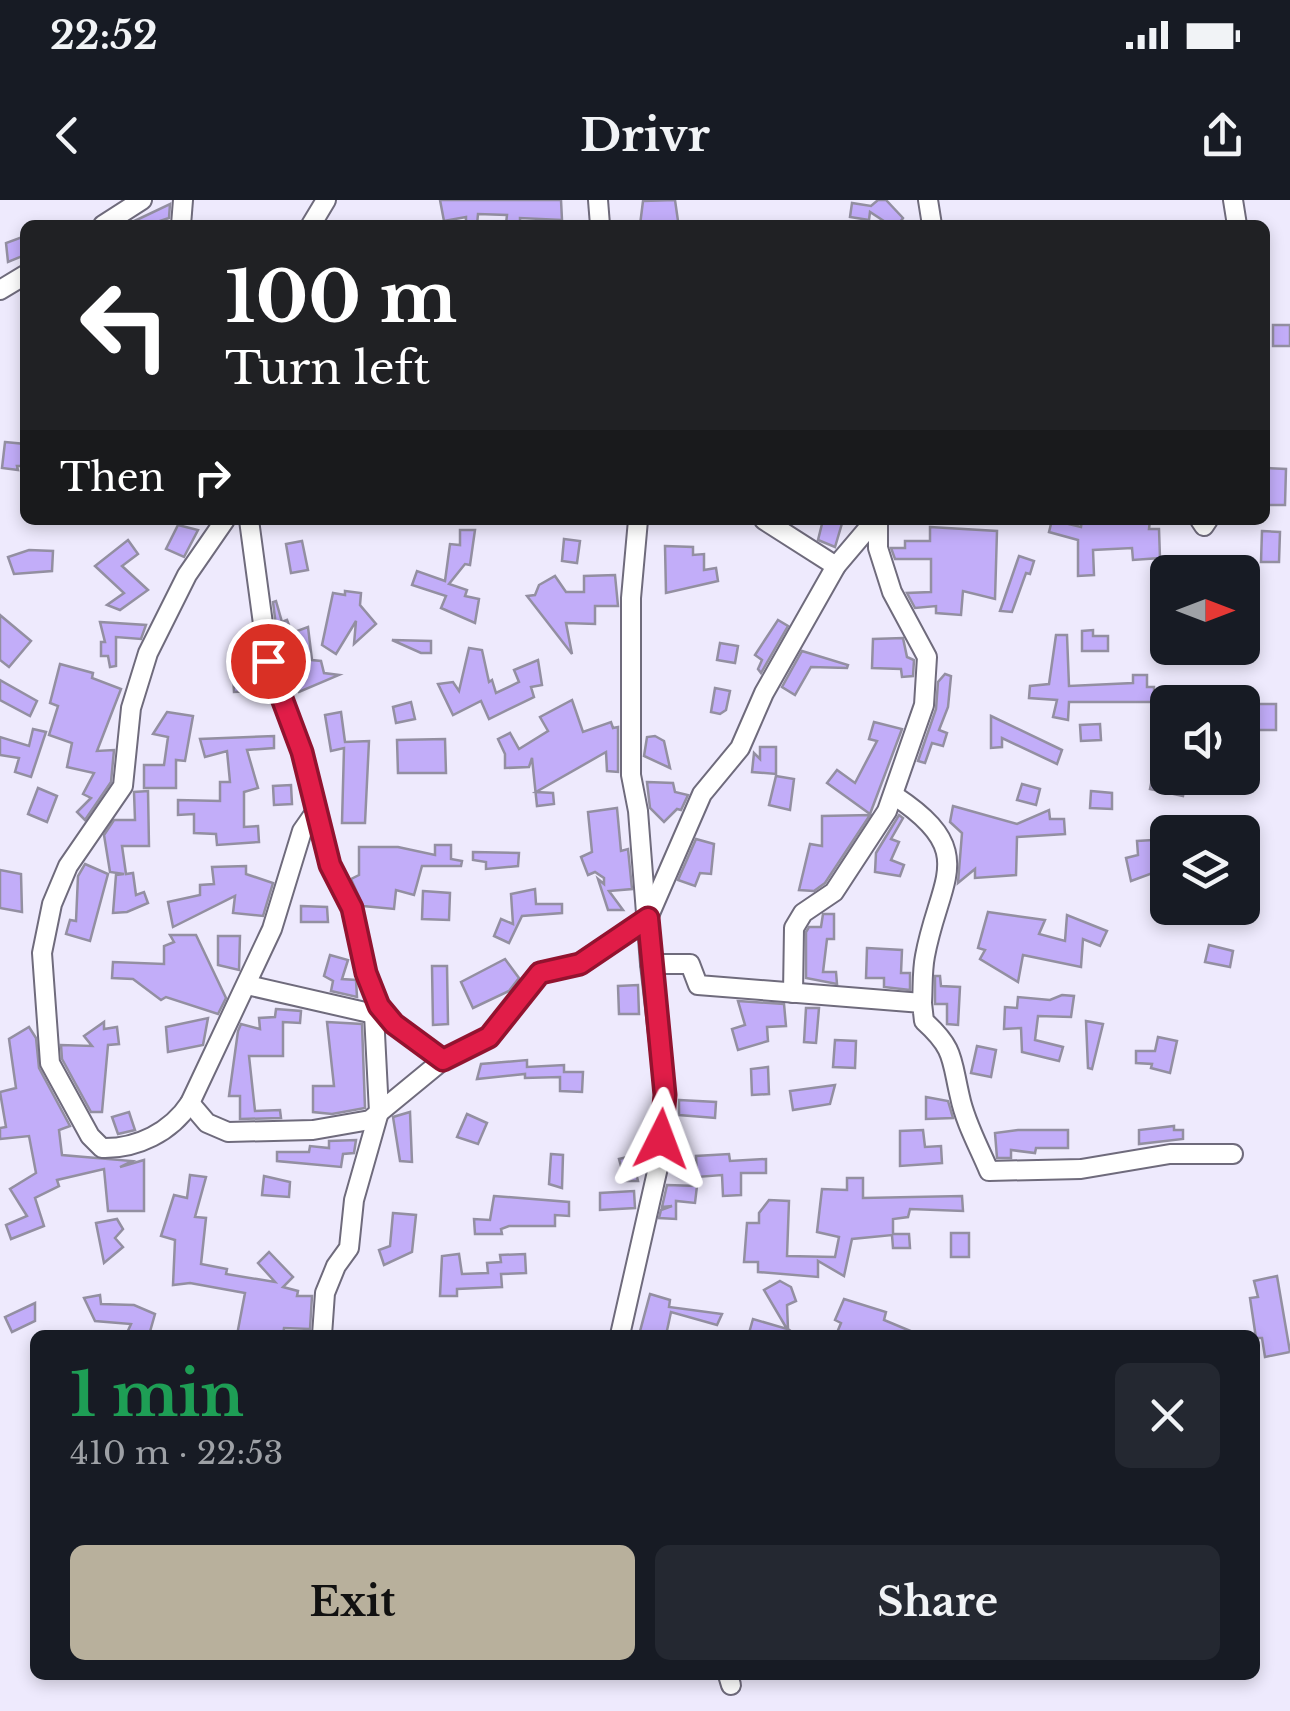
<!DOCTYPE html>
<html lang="en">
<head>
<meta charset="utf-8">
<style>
	body { margin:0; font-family:"Libre Baskerville",serif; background:#242831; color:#f1f3f6; height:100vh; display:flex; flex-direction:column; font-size:38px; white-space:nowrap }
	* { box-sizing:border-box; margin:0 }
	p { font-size:32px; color:#9ea1a6 }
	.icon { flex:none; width:55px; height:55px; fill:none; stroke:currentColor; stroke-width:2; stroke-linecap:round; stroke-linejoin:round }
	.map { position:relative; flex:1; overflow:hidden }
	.sheet { position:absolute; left:30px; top:1130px; width:1230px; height:350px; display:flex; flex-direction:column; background:#171b24; border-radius:15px; box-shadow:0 5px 15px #0003 }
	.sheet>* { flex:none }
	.banner { position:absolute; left:20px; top:20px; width:1250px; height:305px; border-radius:15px; box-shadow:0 5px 15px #0003; background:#202124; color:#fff; overflow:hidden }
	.needle { width:65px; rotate:90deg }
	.fabs { position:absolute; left:1150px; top:355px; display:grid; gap:20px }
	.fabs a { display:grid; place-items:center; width:110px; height:110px; border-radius:15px; background:#171b24; box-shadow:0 5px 15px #0003; font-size:50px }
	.pin { position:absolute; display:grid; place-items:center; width:85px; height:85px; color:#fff; margin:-42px; border:5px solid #fff; border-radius:50%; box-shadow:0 2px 10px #0007 }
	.me { position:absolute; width:110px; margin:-55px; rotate:3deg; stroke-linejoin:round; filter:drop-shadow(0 0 8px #0008) }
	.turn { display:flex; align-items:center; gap:35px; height:210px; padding:0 40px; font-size:45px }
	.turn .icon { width:130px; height:130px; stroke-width:2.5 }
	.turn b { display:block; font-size:70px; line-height:85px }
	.then { display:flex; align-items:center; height:95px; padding:0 40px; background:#0003; gap:20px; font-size:38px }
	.round { display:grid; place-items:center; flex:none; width:105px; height:105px; border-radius:15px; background:#242831 }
	.summary { display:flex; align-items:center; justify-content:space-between; height:170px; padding:0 40px }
	h1 { font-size:60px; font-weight:800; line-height:75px; color:#1e9e55 }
	.primary-button { display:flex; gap:20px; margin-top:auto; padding:20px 40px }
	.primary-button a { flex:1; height:115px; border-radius:15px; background:#b8b09c; color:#111; font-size:40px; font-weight:800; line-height:115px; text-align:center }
	.primary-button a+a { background:#242831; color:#f1f3f6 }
	.status { display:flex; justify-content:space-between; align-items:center; height:70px; padding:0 50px; background:#171b24; direction:ltr }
	.status svg { height:28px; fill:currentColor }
	header { display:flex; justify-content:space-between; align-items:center; height:130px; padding:0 40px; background:#171b24; font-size:45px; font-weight:800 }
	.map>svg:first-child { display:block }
</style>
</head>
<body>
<div class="status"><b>22:52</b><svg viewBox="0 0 49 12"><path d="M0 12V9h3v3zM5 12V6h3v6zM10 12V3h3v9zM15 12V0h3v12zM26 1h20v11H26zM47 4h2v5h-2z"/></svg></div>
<header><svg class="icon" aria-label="back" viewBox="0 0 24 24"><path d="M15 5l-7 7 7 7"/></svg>Drivr<svg class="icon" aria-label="share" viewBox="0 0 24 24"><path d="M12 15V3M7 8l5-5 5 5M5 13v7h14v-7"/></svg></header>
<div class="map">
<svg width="1290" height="1511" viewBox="0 0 1290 1511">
	<rect width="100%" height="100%" fill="#eeeafd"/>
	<g fill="#c2adf9" stroke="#938fa1" stroke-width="2.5">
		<polygon points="440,0 561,0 562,20 520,18 520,24 506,24 507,15 478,14 477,25 466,25 466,17 444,21"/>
		<polygon points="675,0 678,21 640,25 643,1"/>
		<polygon points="878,0 886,0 903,18 898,25 890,25 870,12 869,20 850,17 852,3 871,6"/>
		<polygon points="170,4 169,18 148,25 126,25"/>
		<polygon points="25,36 25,55 8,62 6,43"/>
		<rect x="1273" y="125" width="17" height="21"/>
		<polygon points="5,242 25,244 25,266 17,266 18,270 2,268"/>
		<polygon points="1265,268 1286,269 1285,305 1265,305"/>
		<polygon points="823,320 843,320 835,347 818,340"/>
		<polygon points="1052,320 1081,327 1082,320 1150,320 1149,329 1159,329 1160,358 1133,360 1132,348 1093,350 1094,375 1078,376 1078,340 1049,332"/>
		<polygon points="178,325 198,330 184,357 166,349"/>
		<polygon points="930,327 997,331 995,399 963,391 961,415 936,413 936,406 915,408 907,393 931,392 931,359 895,359 891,348 905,348 905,341 930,341"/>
		<polygon points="460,330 475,330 470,365 465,364 449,384 467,390 465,396 479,399 475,423 441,408 446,396 412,385 417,371 445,381 450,344 460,345"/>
		<polygon points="1262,331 1280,332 1279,362 1261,362"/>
		<polygon points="564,339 580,341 577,363 562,361"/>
		<polygon points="128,340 138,354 122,366 148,390 120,410 107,405 124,393 95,366"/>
		<polygon points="302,341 308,370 291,373 286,344"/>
		<polygon points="665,346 693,347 693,355 704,354 704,370 716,368 718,381 666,393"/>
		<polygon points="29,350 53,351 52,371 14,374 8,357"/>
		<polygon points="1019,356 1034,361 1030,374 1026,373 1012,412 1000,411"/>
		<polygon points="615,375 618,406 595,406 595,424 566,423 572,454 527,396 535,395 539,385 555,376 566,392 584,392 584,376"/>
		<polygon points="345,391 361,393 360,405 376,424 354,444 356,421 336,454 322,445 333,393 345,395"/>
		<polygon points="276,401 282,422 287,420 292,433 308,427 312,460 321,461 324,473 339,475 299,492 280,458 273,402"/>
		<polygon points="0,415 31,441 9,467 0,460"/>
		<polygon points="778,420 788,426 761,473 758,469 762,460 755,455"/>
		<polygon points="100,422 146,425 141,439 116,437 116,466 110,467 108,456 101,456 101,442 105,442"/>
		<polygon points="1093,430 1093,436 1108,436 1108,451 1082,451 1082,431"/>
		<polygon points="1056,435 1067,435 1069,486 1133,483 1133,475 1147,475 1147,487 1154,487 1154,502 1069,502 1068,520 1053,517 1057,500 1029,498 1030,486 1049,484"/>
		<polygon points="903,438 907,457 914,460 913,476 902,477 901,469 872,468 873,439"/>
		<polygon points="392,440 431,441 431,453 421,453"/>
		<polygon points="720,443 738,446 735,463 717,460"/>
		<polygon points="469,448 482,450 489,482 492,480 496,493 519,482 514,470 538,460 542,485 531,487 534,497 489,519 481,501 453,515 438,484 453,482 459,491"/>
		<polygon points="802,451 848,465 847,468 811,467 795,495 782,487"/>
		<polygon points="60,464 93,473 92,478 121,489 97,551 114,550 111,582 85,620 77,612 91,598 83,594 94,573 67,567 72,543 49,535 58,506 50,503"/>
		<polygon points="256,473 257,491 234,492 233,474"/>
		<polygon points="945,474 951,476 948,507 939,530 947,533 943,546 932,543 925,563 918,561 936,509 938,482"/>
		<polygon points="0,480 37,501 30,516 0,500"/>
		<polygon points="715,488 730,491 726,510 720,514 711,512"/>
		<polygon points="572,500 583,532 611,522 613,528 618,527 618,572 607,571 606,552 536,592 553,593 554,604 537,606 532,558 529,567 505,568 505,554 498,539 510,533 519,549 548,531 540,517"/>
		<polygon points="411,502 415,519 396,523 393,507"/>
		<polygon points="1260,504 1276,504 1276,530 1242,530 1242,507"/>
		<polygon points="167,512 193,516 185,561 176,560 176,588 144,588 144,565 164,565 168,537 153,534"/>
		<polygon points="341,512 345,542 369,541 365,623 342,623 344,548 331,551 325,515"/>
		<polygon points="991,516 1062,550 1057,564 1002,538 1002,547 991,548"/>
		<polygon points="874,522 902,529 870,614 827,583 837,570 855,583 877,541 869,539"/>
		<polygon points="1100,524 1101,540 1081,541 1080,525"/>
		<polygon points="33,529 46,532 31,577 15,572 19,558 0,555 0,537 29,546"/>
		<polygon points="274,536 274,548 247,550 258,588 244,592 244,627 258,626 259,642 217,645 216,634 194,633 194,614 178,615 178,600 220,601 220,582 230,582 227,551 205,557 200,539"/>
		<polygon points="655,536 664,541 670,568 644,556 647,537"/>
		<polygon points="445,539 446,573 398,573 397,540"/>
		<polygon points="760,547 776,547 776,574 752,572 754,553 760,559"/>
		<polygon points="1153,574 1186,580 1183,596 1150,589"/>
		<polygon points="776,576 794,579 790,610 769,605"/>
		<polygon points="647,582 673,583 675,592 688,595 681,610 677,609 664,622 650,608"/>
		<polygon points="1022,584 1040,589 1036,605 1017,600"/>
		<polygon points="291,585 292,604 274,605 273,586"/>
		<polygon points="38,588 57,596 47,622 28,614"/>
		<polygon points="148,591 149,646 122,646 126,674 133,673 136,695 144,692 148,703 127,712 113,713 116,675 124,674 110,672 104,635 114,620 135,620 134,592"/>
		<polygon points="1091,591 1112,593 1112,609 1090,608"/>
		<polygon points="953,606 1017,624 1049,610 1050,619 1064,619 1065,634 1017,637 1016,675 975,678 975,669 958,683 962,633 950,622"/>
		<polygon points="617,608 621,651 628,649 632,689 609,691 623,710 608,710 598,679 604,684 604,678 595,672 588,675 581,657 592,652 588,612"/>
		<polygon points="870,615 825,683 814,691 799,690 810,644 822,646 822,616"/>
		<polygon points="899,615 903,618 891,639 899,642 891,660 904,665 900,676 875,672 876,653"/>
		<polygon points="696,639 714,644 711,674 700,673 695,686 678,680"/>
		<polygon points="1153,640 1161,670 1131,681 1126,658 1138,655 1137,641"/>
		<polygon points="435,645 451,645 451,659 462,661 461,666 422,666 414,695 396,690 394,709 363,706 351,679 359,675 359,647 398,647 435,655"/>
		<polygon points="473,652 519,653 518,666 486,669 486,662 473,660"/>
		<polygon points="85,664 108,674 90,741 66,734 70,720 76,721 78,676"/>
		<polygon points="246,666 246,674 273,683 263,716 233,713 235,696 173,727 168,702 200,695 200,685 214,684 212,667"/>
		<polygon points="0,670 21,674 22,712 0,708"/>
		<polygon points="535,689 536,704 562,704 562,713 522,716 509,743 494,736 501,719 513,724 511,694"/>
		<polygon points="423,691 450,693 449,720 422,719"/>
		<polygon points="301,706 327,707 328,722 301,722"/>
		<polygon points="988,712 1045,720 1039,734 1065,741 1067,715 1107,731 1100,746 1083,739 1081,767 1023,755 1018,782 980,759 985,750 978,748"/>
		<polygon points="823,714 834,714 834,739 827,739 823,772 836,772 837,784 806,778 806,732 809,727 821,727"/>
		<polygon points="170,735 196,735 226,798 218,814 166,797 161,800 133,779 112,778 113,762 164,764 164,746 174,742"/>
		<polygon points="218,736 240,736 239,770 218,765"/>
		<polygon points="1209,745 1233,751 1230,767 1205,762"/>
		<polygon points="867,748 902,750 901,773 910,773 910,790 884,787 884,778 866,778"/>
		<polygon points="330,755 348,760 342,779 356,780 357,797 331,791 333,781 324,776"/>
		<polygon points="505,759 519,778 509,791 473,808 461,782"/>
		<polygon points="432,766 447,766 448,824 433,825"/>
		<polygon points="935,776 940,776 941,786 960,787 958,825 947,824 947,804 935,804"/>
		<polygon points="638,785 639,814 619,814 618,786"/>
		<polygon points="1062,795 1074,796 1071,817 1038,816 1035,840 1063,847 1059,861 1022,852 1021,828 1004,829 1005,807 1017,808 1018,797 1050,800"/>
		<polygon points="738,801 784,804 786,826 767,827 768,841 738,850 732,829 745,825"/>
		<polygon points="806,808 819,808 816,843 804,842"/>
		<polygon points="276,809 301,811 300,823 283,822 283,856 249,856 255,911 280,910 281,918 240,919 240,896 229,896 238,831 241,824 260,829 259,818 275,817"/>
		<polygon points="208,818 203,845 168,852 166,827"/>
		<polygon points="1086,821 1103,824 1092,869 1088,868"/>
		<polygon points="104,822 104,829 117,827 119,844 108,845 102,912 91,912 62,859 61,845 92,846 84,836"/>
		<polygon points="327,822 362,824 365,908 332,914 313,912 313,886 334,886"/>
		<polygon points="29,827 36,838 39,868 70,926 59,930 62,955 132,961 120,967 144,960 144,1011 108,1011 104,969 57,980 59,986 35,998 44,1026 11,1039 6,1025 27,1016 10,989 36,973 29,936 0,939 0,928 6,927 0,892 16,888 9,839"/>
		<polygon points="1158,837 1177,841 1170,873 1151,868 1152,864 1136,863 1136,851 1155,851"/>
		<polygon points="835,840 856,841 855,868 833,867"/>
		<polygon points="977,846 996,850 991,877 971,873"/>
		<polygon points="527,860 527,867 564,865 564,872 583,872 582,892 560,891 560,877 525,878 525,874 477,879 481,864"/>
		<polygon points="768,867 769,894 752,895 751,869"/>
		<polygon points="835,885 830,904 793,910 790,891"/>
		<polygon points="926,897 948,901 953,918 926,919"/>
		<polygon points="679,900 716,902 715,918 679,915"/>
		<polygon points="129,912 135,930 118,934 112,917"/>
		<polygon points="410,912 412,962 400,961 393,917"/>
		<polygon points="467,914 487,923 478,944 457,937"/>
		<polygon points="1174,926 1174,930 1183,930 1183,939 1139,944 1139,930"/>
		<polygon points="923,930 925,947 941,946 942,963 900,966 900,931"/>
		<polygon points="1018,930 1068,930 1068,948 1036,948 1035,953 1011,950 1011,958 997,958 995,933"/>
		<polygon points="356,940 354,953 343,954 341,967 277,961 277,952 309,952 310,946 329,948 329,941"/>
		<polygon points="551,954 563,955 562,988 549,984"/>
		<polygon points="729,954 730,961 766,959 766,973 741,973 741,995 723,996 722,975 697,977 696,956"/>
		<polygon points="632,956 638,981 625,981 619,959"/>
		<polygon points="190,975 206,977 195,1017 206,1018 201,1064 227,1069 226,1074 275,1082 258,1063 269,1052 293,1077 283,1087 298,1091 297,1096 312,1096 310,1129 284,1128 283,1135 237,1135 245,1093 190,1083 173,1085 175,1040 161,1036 174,995 187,998"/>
		<polygon points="264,976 290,982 289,997 262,995"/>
		<polygon points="847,978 863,978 863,998 962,996 963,1011 910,1009 908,1017 893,1019 893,1034 909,1034 910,1048 893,1048 892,1035 852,1039 844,1076 818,1061 818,1077 758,1072 758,1062 744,1062 747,1023 759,1023 759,1013 769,1000 789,1001 787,1056 835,1057 839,1037 817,1032 822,989 847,990"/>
		<polygon points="667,985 697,986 695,1003 676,1001 676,1019 659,1018 661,1010 672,1006 662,1007"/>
		<polygon points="634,991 635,1008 600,1010 600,993"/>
		<polygon points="494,996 569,1002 569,1016 555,1015 555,1026 509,1026 501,1029 502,1034 475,1034 474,1019 490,1020"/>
		<polygon points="393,1013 416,1015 412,1052 384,1065 379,1050 390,1046"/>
		<polygon points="117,1019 123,1029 115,1038 123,1047 104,1063 96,1023"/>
		<rect x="951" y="1033" width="18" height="24"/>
		<polygon points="459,1054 462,1074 488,1073 487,1063 501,1062 500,1055 525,1054 526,1073 501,1074 502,1087 457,1089 457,1096 440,1096 442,1056"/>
		<polygon points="1277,1076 1290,1152 1265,1157 1262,1138 1256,1138 1250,1098 1258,1097 1254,1081"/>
		<polygon points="780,1081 791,1087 796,1101 787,1105 788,1129 796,1135 749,1133 753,1119 787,1129 764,1090"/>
		<polygon points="650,1094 670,1100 669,1107 722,1114 717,1125 671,1112 666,1135 639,1135"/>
		<polygon points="100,1095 101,1104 134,1105 155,1114 149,1135 126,1135 131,1124 95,1121 84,1098"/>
		<polygon points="844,1099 886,1112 884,1120 920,1135 836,1135 841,1123 835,1120"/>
		<polygon points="35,1103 35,1121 12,1132 5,1117"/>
	</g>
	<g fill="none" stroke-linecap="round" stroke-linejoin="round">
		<defs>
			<g id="minor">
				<polyline points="598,0 600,25"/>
				<polyline points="928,0 932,25"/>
				<polyline points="1233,0 1237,25"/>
				<polyline points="103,25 142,0"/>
				<polyline points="181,25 183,0"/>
				<polyline points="311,25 326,0"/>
				<polyline points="0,90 25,75"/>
				<path d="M 225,320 L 187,375 L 148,453 L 131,508 L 123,586 L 68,666 L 52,704 L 42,753 L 50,863 L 90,936 L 102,948 C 137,949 171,932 190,903 L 272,729 L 302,631 L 316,611"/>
				<polyline points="249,320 268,461 302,553 330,665 351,708 366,773 381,809 394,824 443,860 489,837 539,773 580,763 648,718 702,594 740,548 764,493 836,366 875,320"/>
				<polyline points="638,320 631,398 631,575 638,611 650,764"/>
				<polyline points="764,320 836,366"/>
				<polyline points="1200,320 1204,326 1208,320"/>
				<path d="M 895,596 C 980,652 939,679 925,756 C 922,771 923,787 922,803"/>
				<polyline points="247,785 374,814 379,807"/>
				<polyline points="793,793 794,728 803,713 834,692 887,611 924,505 927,457 892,392 878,348 878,320"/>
				<polyline points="190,903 207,923 228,932 313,930 370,920 443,860"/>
				<polyline points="322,1135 325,1093 336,1066 349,1048 354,1000 379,912 374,814"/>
				<path d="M 620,1135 L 659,963 L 665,895 L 650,764 L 690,764 L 698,785 L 922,803 L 924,821 C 955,849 951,859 960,897 C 965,922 979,947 989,971 L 1081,969 L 1170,954 L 1233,954"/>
				<polyline points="728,1475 731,1485"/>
			</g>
		</defs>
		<use href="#minor" stroke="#6f6b7c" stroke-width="22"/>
		<use href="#minor" stroke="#fff" stroke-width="18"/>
	</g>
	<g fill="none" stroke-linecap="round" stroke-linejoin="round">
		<defs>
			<polyline id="route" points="268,461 302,552 330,665 352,708 366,773 379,806 394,824 443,860 489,837 540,773 580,764 648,718 665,895 661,939"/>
		</defs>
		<use href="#route" stroke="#92132f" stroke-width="25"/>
		<use href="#route" stroke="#e11d48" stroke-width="18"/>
	</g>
</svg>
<div class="fabs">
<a><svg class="needle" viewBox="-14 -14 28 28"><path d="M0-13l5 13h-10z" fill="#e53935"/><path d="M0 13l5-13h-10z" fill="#9ea1a6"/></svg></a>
<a><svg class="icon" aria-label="sound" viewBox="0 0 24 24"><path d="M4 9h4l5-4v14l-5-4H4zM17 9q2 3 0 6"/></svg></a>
<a><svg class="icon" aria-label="layers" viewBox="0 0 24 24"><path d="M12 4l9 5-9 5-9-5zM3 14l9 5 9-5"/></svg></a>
</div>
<div class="pin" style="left:268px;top:461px;background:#d93025"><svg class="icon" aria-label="arrive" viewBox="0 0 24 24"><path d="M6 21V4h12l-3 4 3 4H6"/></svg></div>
<svg class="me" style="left:661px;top:939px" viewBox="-20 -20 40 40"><path d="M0-17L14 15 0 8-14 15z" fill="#e11d48" stroke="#fff" stroke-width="4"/></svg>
<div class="banner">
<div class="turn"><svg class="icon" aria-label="left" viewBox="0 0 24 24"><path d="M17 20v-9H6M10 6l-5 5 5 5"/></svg><div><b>100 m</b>Turn left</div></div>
<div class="then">Then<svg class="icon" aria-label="right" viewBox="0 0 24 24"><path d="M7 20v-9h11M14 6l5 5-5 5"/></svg></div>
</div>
<section class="sheet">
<div class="summary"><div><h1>1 min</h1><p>410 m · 22:53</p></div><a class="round"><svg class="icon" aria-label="close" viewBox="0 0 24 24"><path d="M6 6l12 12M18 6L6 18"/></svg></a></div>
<div class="primary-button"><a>Exit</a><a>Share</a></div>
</section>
</div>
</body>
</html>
